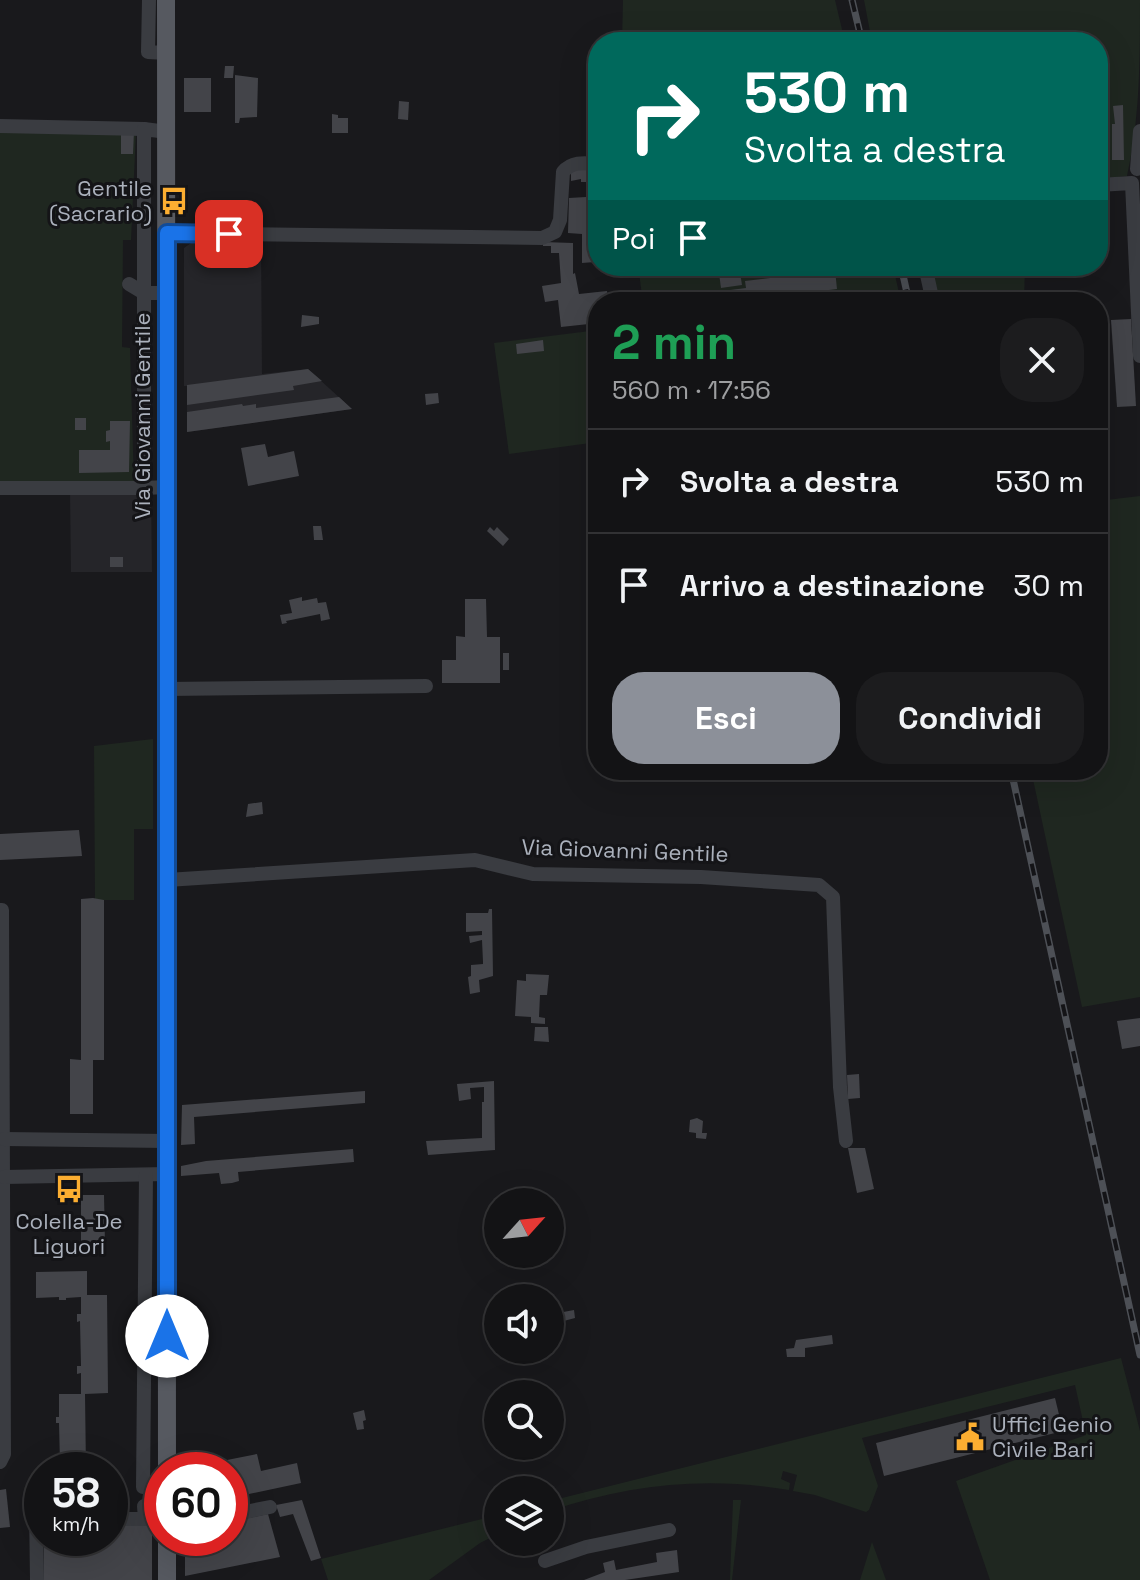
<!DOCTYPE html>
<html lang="it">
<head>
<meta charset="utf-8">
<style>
	body { margin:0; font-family:"Space Grotesk",sans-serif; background:#1c1c1e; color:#f1f3f6; height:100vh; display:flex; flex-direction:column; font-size:30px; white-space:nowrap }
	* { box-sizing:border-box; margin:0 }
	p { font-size:26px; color:#9d9ea0 }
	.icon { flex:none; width:44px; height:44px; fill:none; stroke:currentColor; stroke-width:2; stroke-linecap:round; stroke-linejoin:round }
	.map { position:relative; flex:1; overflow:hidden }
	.drawer { position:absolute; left:588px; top:292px; width:520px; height:488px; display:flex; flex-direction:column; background:#131315; border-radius:32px; box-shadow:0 8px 32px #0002,0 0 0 2px #323234 }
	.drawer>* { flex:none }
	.banner { position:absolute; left:588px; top:32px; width:520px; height:244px; border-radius:32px; box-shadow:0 8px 32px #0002,0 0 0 2px #323234; background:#00695c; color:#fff; overflow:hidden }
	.needle { width:52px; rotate:63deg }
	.controls { position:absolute; left:484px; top:1188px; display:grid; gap:16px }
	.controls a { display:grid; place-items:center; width:80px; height:80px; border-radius:50%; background:#131315; box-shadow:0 8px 32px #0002,0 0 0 2px #323234; font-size:40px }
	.speed { position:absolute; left:24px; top:1452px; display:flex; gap:16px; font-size:40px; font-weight:700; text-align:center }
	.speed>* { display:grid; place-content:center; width:104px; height:104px; border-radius:50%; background:#131315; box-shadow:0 8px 32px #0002,0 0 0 2px #323234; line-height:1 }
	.speed small { font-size:20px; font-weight:400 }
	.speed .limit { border:12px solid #d22; background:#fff; color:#111 }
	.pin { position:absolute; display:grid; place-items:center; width:68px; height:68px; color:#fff; margin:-34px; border-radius:16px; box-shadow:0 4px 12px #0006 }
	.me { position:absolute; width:88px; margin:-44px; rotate:0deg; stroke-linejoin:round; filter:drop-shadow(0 0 6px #0008) }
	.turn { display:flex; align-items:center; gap:28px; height:168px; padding:0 24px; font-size:36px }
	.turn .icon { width:104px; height:104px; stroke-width:2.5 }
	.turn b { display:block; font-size:56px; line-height:68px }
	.then { display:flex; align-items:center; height:76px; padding:0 24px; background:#0003; gap:16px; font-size:30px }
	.round { display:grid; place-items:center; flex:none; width:84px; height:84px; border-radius:32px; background:#1c1c1e }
	.overview { display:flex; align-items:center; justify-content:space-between; height:136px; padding:0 24px }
	h1 { font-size:48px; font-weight:700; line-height:60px; color:#1e9e55 }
	.primary-button { display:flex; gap:16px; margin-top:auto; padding:16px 24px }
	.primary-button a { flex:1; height:92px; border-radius:32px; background:#8c9099; color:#fff; font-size:32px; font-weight:700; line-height:92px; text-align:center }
	.primary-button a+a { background:#1c1c1e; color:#f1f3f6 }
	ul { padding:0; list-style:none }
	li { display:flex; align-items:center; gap:24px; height:104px; padding:0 24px; border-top:2px solid #323234 }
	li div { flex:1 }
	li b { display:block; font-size:30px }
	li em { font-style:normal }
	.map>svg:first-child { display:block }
</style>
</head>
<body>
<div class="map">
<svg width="1140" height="1580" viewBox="0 0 1140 1580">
	<rect width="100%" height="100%" fill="#19191c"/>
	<g fill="#252529">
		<polygon points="198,238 261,238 262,374 308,369 352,409 187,432 187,386 184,386 184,248"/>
		<polygon points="70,491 151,492 152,572 71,572"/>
	</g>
	<g fill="#1f2720">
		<polygon points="623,0 835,0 845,42 622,42"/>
		<path d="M 864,0 L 1140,0 C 1140,59 1140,119 1127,176 L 1098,179 L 1098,42 L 872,42 Z"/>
		<polygon points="0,131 136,132 131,240 123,240 122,347 130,348 134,484 0,484"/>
		<polygon points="638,266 893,266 901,302 643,302"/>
		<polygon points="928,266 1025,266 1024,302 936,302"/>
		<polygon points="598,330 598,442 509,454 494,343"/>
		<polygon points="1140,496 1140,997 1082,1007 1031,770 1098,770 1098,501"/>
		<polygon points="153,739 153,829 134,829 134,900 95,900 94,746"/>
		<path d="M 1121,1358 L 1140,1431 L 1140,1580 L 990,1580 L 956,1481 L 1086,1435 L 1075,1385 L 862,1438 L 878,1486 L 869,1510 L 866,1512 L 815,1495 L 793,1491 L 797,1475 L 783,1471 L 781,1479 L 790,1483 L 789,1490 C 707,1476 629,1484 550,1511 L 550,1501 Z"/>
		<polygon points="733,1500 741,1500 732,1580 730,1580"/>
		<polygon points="498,1515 498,1534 480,1543 429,1580 328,1580 321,1559"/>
		<polygon points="872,1542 886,1580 860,1580"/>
	</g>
	<g fill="#434449">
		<polygon points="225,66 234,66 233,78 224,78"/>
		<polygon points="235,75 258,78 257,117 240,118 239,123 235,123"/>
		<rect x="184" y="78" width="27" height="34"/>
		<polygon points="399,101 409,102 408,120 398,119"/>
		<polygon points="1123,105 1124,160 1112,160 1112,124 1115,124 1113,106"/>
		<polygon points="332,114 338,115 338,118 348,118 348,133 332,133"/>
		<polygon points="121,131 134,131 133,154 121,154"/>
		<polygon points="594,168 595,262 582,263 582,234 568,233 569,198 586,197 586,182 581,182 581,179 571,181 571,170"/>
		<polygon points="543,242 573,243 573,274 575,273 579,294 607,291 608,302 598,302 598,323 561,327 558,300 545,302 542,286 561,283 559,253 551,253 551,246 543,246"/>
		<polygon points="718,266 739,266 742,285 721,288"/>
		<polygon points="835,270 837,289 747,300 747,295 723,298 722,291 746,288 745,281"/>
		<polygon points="302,315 319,317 319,324 301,327"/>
		<polygon points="1131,319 1136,406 1117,407 1111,320"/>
		<polygon points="543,340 544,351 517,354 516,344"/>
		<polygon points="308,369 322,381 293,386 294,390 187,405 187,385"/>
		<polygon points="1105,389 1107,406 1098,407 1098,390"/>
		<polygon points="438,393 439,403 426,405 425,394"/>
		<polygon points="339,397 352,409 187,432 187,412 242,404 243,406 256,404 256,408"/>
		<rect x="75" y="418" width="11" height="12"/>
		<polygon points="110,421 130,421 129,472 79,473 79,450 110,450 110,441 106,442 106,431 110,430"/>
		<polygon points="265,444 268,457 294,451 299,476 248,486 241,448"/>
		<polygon points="313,526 321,526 323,540 314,540"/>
		<polygon points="490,527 494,531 497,527 509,539 503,546 487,531"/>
		<rect x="110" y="557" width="13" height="10"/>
		<polygon points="302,597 302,601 317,598 318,603 326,602 330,619 321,621 320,614 286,621 287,623 282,624 280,615 292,613 289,600"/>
		<polygon points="465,599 486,599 487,637 500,637 500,683 442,683 442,660 456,660 456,636 465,637"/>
		<rect x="503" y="653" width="6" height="17"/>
		<polygon points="262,802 263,814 246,817 248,804"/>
		<polygon points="79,830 82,856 0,860 0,834"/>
		<polygon points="93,898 104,900 104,1060 93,1060 93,1114 70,1114 70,1059 81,1060 81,899"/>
		<polygon points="489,909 492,909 493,976 479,980 480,992 470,994 468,977 471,976 471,965 483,964 483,962 482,940 470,943 469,936 482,935 482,931 466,932 466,913 488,913"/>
		<polygon points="526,974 549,975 547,995 540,995 539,1017 545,1018 545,1024 531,1023 531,1017 515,1016 517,980 526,981"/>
		<polygon points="1140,1018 1140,1046 1122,1049 1117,1021"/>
		<polygon points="535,1027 548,1027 549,1042 534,1041"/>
		<polygon points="859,1074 860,1098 848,1099 847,1075"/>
		<polygon points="494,1081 495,1150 428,1155 426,1141 482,1138 482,1102 484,1102 484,1087 470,1088 471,1099 459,1101 457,1084"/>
		<polygon points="365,1091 365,1103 194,1117 195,1144 181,1145 182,1105"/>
		<polygon points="697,1118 703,1121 702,1133 707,1133 706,1139 696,1138 696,1133 689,1132 690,1120"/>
		<polygon points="848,1148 865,1148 874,1189 857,1193"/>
		<polygon points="353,1149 354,1162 238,1172 239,1181 232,1183 221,1184 219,1173 181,1176 181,1166 206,1161"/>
		<polygon points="81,1195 104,1195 105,1244 81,1244"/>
		<polygon points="87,1271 87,1295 107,1295 108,1393 85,1394 86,1470 57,1470 56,1464 60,1463 59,1423 56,1423 56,1417 59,1417 59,1394 81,1394 81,1373 77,1374 77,1366 81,1366 80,1321 77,1322 77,1314 81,1314 81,1297 66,1298 66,1300 59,1300 59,1297 36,1298 36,1272"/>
		<polygon points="574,1310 575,1318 560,1322 558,1313"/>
		<polygon points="832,1335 833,1344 805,1348 805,1357 787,1357 786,1349 794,1348 796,1340"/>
		<polygon points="1055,1398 1063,1431 884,1476 876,1443"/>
		<polygon points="364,1410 366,1420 363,1421 364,1429 357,1430 353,1413"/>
		<polygon points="257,1454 261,1471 297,1463 301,1483 230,1498 230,1470 224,1470 222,1461"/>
		<polygon points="6,1489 10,1527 0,1528 0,1490"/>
		<polygon points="302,1500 321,1558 311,1561 293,1514 280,1517 276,1505"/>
		<polygon points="268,1514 280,1557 185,1576 185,1538 230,1538 230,1522"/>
		<polygon points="110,1524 152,1525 152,1580 44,1580 44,1538 110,1538"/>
		<polygon points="677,1550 679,1572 625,1580 584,1580 605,1572 603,1563 614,1560 616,1570 657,1562 656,1553"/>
	</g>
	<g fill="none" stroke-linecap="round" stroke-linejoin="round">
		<g stroke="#3a3c41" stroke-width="14">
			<polyline points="149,0 148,52 166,53"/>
			<polyline points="0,126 144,129"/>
			<polyline points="1137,169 1140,131"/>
			<polyline points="1098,185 1132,183 1140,356"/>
			<path d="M 167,233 L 542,238 L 555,232 L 560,220 L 563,172 C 572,161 585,163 598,164"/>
			<polyline points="925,266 933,302"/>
			<polyline points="129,284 144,293 167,293"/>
			<polyline points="167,487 144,488 144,129 167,132"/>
			<polyline points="0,488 144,488"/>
			<polyline points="166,689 426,686"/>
			<polyline points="167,880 475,860 533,874 701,877 819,885 833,897 840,1087 846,1141"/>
			<polyline points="0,910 2,910 4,1454 0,1462"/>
			<polyline points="4,1139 167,1141"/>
			<polyline points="4,1177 167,1174"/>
			<polyline points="143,1487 146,1175"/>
			<polyline points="36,1506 37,1580"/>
			<polyline points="230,1515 270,1507"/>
			<polyline points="110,1519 145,1519 144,1506"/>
			<polyline points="545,1561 586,1547 669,1530"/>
		</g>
		<g stroke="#565960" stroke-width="18">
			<polyline points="166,0 167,1470"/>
			<polyline points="167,1538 167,1580"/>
		</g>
		<defs>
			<g id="rail">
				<polyline points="852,0 862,42"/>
				<polyline points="901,266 909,302"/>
				<polyline points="1011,770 1140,1355"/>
			</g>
		</defs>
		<use href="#rail" stroke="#4d5056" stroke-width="7"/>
		<use href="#rail" stroke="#141417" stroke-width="4" stroke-dasharray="12" stroke-linecap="butt"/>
	</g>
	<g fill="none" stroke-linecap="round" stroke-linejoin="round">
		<defs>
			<polyline id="route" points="167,1336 167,233 229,234"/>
		</defs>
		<use href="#route" stroke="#114b97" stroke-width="20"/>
		<use href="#route" stroke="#1a73e8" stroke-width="14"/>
	</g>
	<defs>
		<symbol id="bus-bare" viewBox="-9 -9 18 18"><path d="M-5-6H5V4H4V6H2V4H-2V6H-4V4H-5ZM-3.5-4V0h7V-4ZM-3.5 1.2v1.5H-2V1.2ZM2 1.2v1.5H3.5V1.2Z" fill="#fcae31" stroke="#141417" stroke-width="2.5" paint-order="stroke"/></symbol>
		<symbol id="civic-bare" viewBox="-9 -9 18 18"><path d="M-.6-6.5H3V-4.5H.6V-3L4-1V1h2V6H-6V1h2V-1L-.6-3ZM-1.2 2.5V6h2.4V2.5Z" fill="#fcae31" stroke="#141417" stroke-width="2.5" paint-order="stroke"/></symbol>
	</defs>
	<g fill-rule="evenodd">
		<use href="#bus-bare" x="154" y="181" width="40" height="40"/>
		<use href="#bus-bare" x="49" y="1169" width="40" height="40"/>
		<use href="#civic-bare" x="950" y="1417" width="40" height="40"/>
	</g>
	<g text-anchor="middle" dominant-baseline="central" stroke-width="6" stroke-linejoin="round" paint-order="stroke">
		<g font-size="22" fill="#abb1bc" stroke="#141417" text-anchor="end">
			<text x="152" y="188">Gentile<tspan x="152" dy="25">(Sacrario)</tspan></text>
			<text x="69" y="1221" text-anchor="middle">Colella-De<tspan x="69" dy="25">Liguori</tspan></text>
			<text x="992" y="1424" text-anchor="start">Uffici Genio<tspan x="992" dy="25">Civile Bari</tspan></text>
		</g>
		<g font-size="22" fill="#abb1bc" stroke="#141417">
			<text transform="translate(142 416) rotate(-90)">Via Giovanni Gentile</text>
			<text transform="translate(625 850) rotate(2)">Via Giovanni Gentile</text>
		</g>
	</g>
</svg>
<div class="controls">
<a><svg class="needle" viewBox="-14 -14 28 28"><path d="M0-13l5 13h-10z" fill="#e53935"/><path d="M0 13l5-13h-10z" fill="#9d9ea0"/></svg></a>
<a><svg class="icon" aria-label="sound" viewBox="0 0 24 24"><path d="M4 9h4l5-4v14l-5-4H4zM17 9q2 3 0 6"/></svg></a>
<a><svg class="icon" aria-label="search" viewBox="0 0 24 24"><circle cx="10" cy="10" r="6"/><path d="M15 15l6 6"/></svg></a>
<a><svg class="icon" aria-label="layers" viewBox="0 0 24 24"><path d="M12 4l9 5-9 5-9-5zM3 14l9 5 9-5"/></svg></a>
</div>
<div class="speed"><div>58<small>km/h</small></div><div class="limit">60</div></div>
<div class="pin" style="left:229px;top:234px;background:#d93025"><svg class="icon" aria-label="arrive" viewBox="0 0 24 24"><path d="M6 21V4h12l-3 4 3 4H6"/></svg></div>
<svg class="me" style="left:167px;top:1336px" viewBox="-20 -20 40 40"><circle r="19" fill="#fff"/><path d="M0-13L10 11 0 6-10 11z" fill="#1a73e8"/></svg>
<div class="banner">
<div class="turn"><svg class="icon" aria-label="right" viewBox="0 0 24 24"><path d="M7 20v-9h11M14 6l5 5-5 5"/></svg><div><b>530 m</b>Svolta a destra</div></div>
<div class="then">Poi<svg class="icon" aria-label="arrive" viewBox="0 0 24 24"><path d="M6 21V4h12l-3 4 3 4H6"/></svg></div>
</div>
<section class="drawer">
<div class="overview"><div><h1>2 min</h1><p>560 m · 17:56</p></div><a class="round"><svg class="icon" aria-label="close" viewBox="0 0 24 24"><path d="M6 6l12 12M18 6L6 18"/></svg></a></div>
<ul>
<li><svg class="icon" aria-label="right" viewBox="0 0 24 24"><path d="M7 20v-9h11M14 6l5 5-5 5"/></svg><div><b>Svolta a destra</b></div><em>530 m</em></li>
<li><svg class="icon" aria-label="arrive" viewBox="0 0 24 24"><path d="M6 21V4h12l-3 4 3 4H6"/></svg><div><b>Arrivo a destinazione</b></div><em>30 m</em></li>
</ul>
<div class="primary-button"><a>Esci</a><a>Condividi</a></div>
</section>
</div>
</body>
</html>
